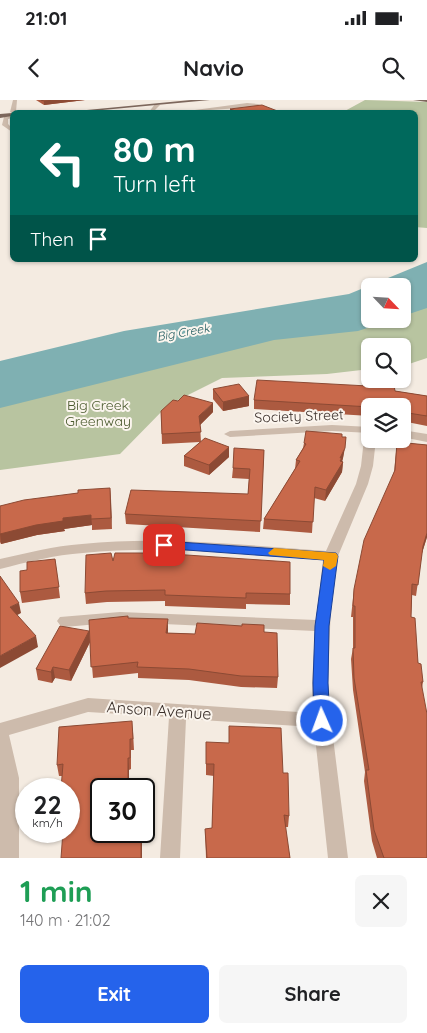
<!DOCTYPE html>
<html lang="en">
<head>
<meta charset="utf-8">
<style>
	body { margin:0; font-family:Quicksand,sans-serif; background:#f6f6f6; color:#202124; height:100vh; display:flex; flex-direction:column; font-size:19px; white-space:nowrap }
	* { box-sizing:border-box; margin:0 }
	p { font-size:16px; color:#757577 }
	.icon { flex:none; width:28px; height:28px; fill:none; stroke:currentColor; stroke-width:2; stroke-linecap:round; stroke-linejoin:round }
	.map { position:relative; height:758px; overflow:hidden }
	.drawer { display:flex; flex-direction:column; background:#fff; flex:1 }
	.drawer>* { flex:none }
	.banner { position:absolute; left:10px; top:10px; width:408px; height:152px; border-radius:8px; box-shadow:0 1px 4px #0004; background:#00695c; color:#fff; overflow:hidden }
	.needle { width:32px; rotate:115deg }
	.fabs { position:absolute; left:361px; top:178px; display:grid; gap:10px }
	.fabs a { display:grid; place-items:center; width:50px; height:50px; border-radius:8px; background:#fff; box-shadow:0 1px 4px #0004; font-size:25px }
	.speed { position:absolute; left:15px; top:678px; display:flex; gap:10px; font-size:25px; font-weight:700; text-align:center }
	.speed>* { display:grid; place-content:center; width:65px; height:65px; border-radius:50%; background:#fff; box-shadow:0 1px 4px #0004; line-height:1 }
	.speed small { font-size:12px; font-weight:400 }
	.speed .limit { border:2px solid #111; border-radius:8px; background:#fff; color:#111 }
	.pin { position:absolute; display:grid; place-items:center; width:42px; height:42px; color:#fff; margin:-21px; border-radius:10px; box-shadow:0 2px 8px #0006 }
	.me { position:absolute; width:55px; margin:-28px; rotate:358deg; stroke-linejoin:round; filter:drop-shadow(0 0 4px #0008) }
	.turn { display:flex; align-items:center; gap:18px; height:105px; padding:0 20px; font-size:22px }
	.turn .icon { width:65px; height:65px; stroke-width:2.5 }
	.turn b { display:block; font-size:35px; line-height:42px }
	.then { display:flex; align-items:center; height:48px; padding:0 20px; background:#0003; gap:10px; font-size:19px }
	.round { display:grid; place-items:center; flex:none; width:52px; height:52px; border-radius:8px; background:#f6f6f6 }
	.headline { display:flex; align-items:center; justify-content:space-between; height:85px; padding:0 20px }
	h1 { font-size:30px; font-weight:700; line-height:38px; color:#1e9e55 }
	.primary-button { display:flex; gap:10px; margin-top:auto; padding:10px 20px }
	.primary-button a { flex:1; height:58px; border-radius:8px; background:#2563eb; color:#fff; font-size:20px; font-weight:700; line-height:58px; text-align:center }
	.primary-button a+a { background:#f6f6f6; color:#202124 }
	.status { display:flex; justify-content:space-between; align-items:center; height:35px; padding:0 25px; background:#fff; direction:ltr }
	.status svg { height:14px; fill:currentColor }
	header { display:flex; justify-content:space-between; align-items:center; height:65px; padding:0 20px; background:#fff; font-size:22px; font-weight:700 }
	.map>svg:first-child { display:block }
</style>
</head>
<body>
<div class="status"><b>21:01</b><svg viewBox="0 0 49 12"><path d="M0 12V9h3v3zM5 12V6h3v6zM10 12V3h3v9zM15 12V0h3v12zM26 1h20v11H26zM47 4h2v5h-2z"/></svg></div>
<header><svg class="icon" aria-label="back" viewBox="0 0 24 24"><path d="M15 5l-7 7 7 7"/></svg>Navio<svg class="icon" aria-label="search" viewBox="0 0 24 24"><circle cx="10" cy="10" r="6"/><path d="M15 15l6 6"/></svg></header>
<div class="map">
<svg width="427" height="758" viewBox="0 0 427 758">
	<rect width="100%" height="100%" fill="#f4ebe1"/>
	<g fill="#b8c4a0">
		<polygon points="365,0 427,2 427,128 415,127 415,12 343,12"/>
		<polygon points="427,191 427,258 403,266 402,246 370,246 370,269 327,274 222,278 168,305 120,354 0,370 0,294 370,219 402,219 403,195"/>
	</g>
	<polygon fill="#7fb0b2" points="427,162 427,208 403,216 402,186 370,186 370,219 395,219 358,231 274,240 0,308 0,261 124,231 349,194"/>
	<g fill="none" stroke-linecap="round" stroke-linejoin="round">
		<g fill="#cdbbac" fill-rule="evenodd">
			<polygon points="13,0 17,0 16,12 12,13 10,12"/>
			<polygon points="247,3 258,4 276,12 270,12 255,7 180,12"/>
			<polygon points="155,4 160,5 153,12 149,12"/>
			<polygon points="12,15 12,18 8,19 8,24 12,28 12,32 2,25 4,17"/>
			<polygon points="332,325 370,327 370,333 332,331 230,337 224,334 230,331"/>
			<polygon points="402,330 427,334 427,342 402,337"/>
			<path d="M 370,335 L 370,339 L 376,339 L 373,366 L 368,384 L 338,456 L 331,504 L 328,583 L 331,621 L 348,758 L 328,758 L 314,627 L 186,619 L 180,758 L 160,758 L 169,617 L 88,612 L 9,635 L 19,678 L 19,758 L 0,758 L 0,623 L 88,598 L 313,613 L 312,583 L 315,531 L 120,522 L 65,527 L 60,525 L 57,521 L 60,517 L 120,512 L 316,520 L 323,460 C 243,454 163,445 83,453 C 55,455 27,462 0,469 L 0,459 C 27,453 54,446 82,444 C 163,436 245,445 326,451 L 356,384 L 361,366 L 364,339 Z"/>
		</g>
		<g fill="#7d675c" fill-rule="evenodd">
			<polygon points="191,0 210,0 81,12 66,12"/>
			<polygon points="413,0 427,0 427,2"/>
			<polygon points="12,13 12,16 0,18 0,14"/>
		</g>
	</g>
	<g fill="#ac5a40">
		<polygon points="36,0 85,0 44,5"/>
		<polygon points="230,9 280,12 230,12"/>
		<polygon points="213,289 249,296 249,306 223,311 213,299"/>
		<polygon points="395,291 427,296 427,326 402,321 402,306 370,306 370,316 254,309 254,300"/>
		<polygon points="161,311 213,312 200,325 201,342 229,347 229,357 209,375 184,366 184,356 200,342 162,344"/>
		<polygon points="342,337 346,337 343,358 342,361 343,362 342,372 325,401 314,398 312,433 263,429 264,419 295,369 296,360 303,348 304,343"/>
		<polygon points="397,342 427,345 427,437 422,453 416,496 412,495 411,517 418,563 423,582 422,588 427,758 377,758 372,741 364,681 365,672 353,590 351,559 353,548 353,517 351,517 354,489 394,372"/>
		<polygon points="264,350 260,432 126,424 125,414 248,394 249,379 232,378 233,368"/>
		<polygon points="110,388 112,429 92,430 92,425 64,429 65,431 37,435 1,444 0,442 0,406"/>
		<polygon points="55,459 60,498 22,503 20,492 27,470"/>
		<polygon points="113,461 290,494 290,505 246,504 246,509 165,506 165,501 107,502 86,504 85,493"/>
		<polygon points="128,518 168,530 168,533 195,534 264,532 278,577 277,588 241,587 189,580 138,578 138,573 93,578 90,542 71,581 55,578 52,583 38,580 36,569 89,531 90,542"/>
		<polygon points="133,632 134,650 131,650 131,669 129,670 129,689 101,689 101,731 142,731 142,758 69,731 62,676 59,676 57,665"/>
		<polygon points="229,643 283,673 289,716 288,727 285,727 290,758 206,758 205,729 212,728 214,676 206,675 206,664"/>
	</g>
	<g fill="#8c4a34">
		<polygon points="56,0 85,0 44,5 44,1"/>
		<polygon points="249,296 249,306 223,311 223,302"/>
		<polygon points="213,303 213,312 199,326 199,316"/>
		<polygon points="229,347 229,357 209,375 209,365"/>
		<polygon points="345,348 343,358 342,362 343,362 342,372 325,401 326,390 340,358"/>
		<polygon points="110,388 111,399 112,429 111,418"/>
		<polygon points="91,415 92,425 64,429 65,431 37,435 1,444 0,434 63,418"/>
		<polygon points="427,433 427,437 421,456 423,446"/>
		<polygon points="19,503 21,513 12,518 10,507"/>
		<polygon points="168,519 168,530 166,544 166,533"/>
		<polygon points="89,531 90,542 71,581 69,570"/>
		<polygon points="36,536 38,547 0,568 0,556"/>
		<polygon points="53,567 55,578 52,583 51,572"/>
		<polygon points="128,658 129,670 129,689 128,689"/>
		<rect x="141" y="731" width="1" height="27"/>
	</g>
	<g fill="#c8694b" stroke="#8c4a34">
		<polygon points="41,0 56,0 44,1"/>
		<polygon points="262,5 280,12 238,12 230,9"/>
		<polygon points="257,280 368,286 368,283 394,285 395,291 427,296 427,316 402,312 402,306 370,307 254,300"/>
		<polygon points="239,284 249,296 223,302 213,289"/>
		<polygon points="184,295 213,303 199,316 201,332 162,334 161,311 173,300 178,301"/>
		<polygon points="306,331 342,334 342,337 346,337 345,348 340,358 342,358 340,361 343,362 326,390 315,387 313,422 264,419 300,361 296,360 306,344 304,343"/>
		<polygon points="205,338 229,347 209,365 184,356"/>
		<polygon points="397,342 427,345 427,433 423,446 418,485 412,484 411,517 415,518 418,563 421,564 423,582 421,582 427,614 427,758 384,758 374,730 366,670 369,670 354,578 353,548 355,548 355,506 353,506 354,489 364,440 395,370"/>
		<polygon points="234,348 264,350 261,421 125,414 131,390 248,394 250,369 233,368"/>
		<polygon points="110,388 111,418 91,419 91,415 63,418 63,421 36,425 0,434 0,406 24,400 78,393 78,390"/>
		<polygon points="111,453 113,461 115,453 157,453 290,462 290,494 246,493 246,498 165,495 165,490 106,491 85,493 86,455"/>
		<polygon points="55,459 59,487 20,492 20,471 27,470 27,462"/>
		<polygon points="0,476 19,503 10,507 36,536 0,556"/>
		<polygon points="128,516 128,518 168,519 166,533 195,534 197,523 242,526 242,524 264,525 264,532 277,533 278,577 241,576 189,569 137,567 138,562 91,567 89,520"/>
		<polygon points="60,526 89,531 69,570 53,567 51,572 36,569"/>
		<polygon points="132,621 133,639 130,639 130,658 128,658 128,689 101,689 101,731 141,731 141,758 61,758 63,731 69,731 69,689 61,689 63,664 57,665 59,627"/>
		<polygon points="229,626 281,628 283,673 288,673 289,716 284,715 290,758 207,758 205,729 212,728 214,664 206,664 206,642 229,643"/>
	</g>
	<polygon fill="#2563eb" stroke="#184099" points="164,441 336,453 338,456 329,526 328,583 330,621 327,625 322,627 316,625 314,621 313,583 315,526 324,460 159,448 157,445 159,442"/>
	<polygon fill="#f59e0b" points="274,448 336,453 338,456 336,466 330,470 323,466 324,460 270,455 268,453"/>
	<g text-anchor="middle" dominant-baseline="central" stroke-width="4" stroke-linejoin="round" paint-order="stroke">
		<g font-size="12" font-style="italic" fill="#1f5a5e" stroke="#fbf5ee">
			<text transform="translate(183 232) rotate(-10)">Big Creek</text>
		</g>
		<g font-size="14" fill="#4a5a2e" stroke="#fbf5ee">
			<text x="98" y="305">Big Creek<tspan x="98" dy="16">Greenway</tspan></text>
		</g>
		<g font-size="14" fill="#3b302b" stroke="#fbf5ee">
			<text transform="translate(299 316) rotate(-2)">Society Street</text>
		</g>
		<g font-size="16" fill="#3b302b" stroke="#fbf5ee">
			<text transform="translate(159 610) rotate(4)">Anson Avenue</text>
		</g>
	</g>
</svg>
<div class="fabs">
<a><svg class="needle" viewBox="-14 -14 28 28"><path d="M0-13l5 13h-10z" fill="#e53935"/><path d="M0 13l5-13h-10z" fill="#757577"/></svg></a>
<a><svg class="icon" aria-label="search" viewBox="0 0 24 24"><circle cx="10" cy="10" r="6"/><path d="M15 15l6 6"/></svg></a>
<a><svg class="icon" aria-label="layers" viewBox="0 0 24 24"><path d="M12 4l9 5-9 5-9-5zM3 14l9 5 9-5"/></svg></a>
</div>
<div class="speed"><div>22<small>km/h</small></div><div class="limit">30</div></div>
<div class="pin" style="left:164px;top:445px;background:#d93025"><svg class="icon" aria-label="arrive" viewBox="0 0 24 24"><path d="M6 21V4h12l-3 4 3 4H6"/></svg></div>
<svg class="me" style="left:322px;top:621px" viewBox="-20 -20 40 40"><circle r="17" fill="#2563eb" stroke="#fff" stroke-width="3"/><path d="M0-11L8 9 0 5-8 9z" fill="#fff"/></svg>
<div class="banner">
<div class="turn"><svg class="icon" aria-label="left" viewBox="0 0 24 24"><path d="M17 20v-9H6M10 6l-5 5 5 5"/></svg><div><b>80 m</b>Turn left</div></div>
<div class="then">Then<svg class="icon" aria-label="arrive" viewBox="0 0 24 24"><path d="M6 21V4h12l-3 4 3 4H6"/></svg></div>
</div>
</div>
<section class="drawer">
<div class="headline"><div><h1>1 min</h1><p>140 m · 21:02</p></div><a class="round"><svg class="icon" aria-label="close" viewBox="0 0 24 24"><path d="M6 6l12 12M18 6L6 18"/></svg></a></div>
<div class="primary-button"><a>Exit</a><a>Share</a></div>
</section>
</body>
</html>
